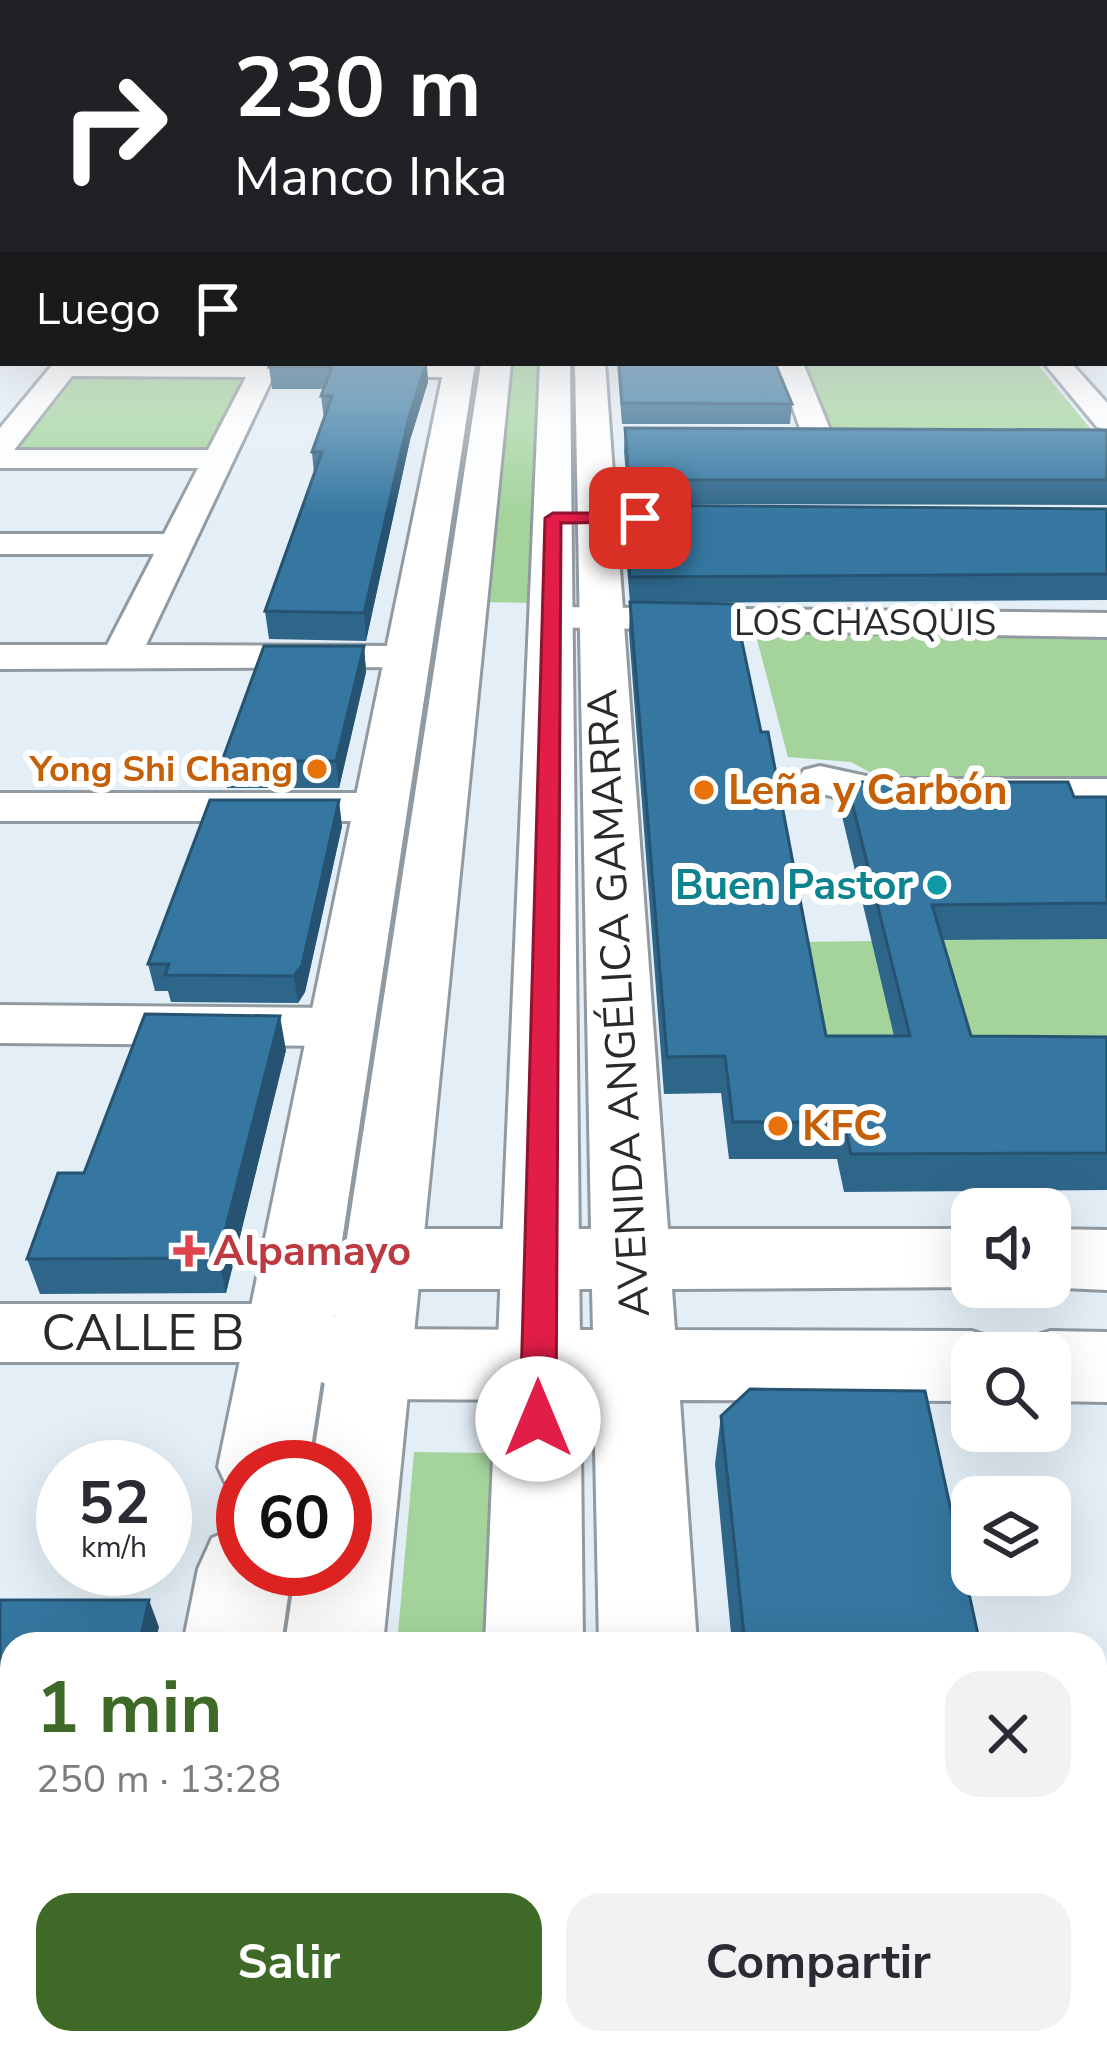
<!DOCTYPE html>
<html lang="es">
<head>
<meta charset="utf-8">
<style>
	body { margin:0; font-family:"Nunito Sans",sans-serif; background:#f2f2f3; color:#2b2b33; height:100vh; display:flex; flex-direction:column; font-size:45px; white-space:nowrap }
	* { box-sizing:border-box; margin:0 }
	p { font-size:39px; color:#7c7c81 }
	.icon { flex:none; width:66px; height:66px; fill:none; stroke:currentColor; stroke-width:2; stroke-linecap:round; stroke-linejoin:round }
	.map { position:relative; flex:1; overflow:hidden }
	.side { position:absolute; left:0px; top:1632px; width:1107px; height:423px; display:flex; flex-direction:column; background:#fff; border-radius:36px 36px 0 0; box-shadow:0 12px 48px #0002 }
	.side>* { flex:none }
	.guide { position:absolute; left:0px; top:0px; width:1107px; height:366px; box-shadow:0 12px 48px #0002; background:#202124; color:#fff; overflow:hidden }
	.tools { position:absolute; left:951px; top:1188px; display:grid; gap:24px }
	.tools a { display:grid; place-items:center; width:120px; height:120px; border-radius:24px; background:#fff; box-shadow:0 12px 48px #0002; font-size:60px }
	.speed { position:absolute; left:36px; top:1440px; display:flex; gap:24px; font-size:60px; font-weight:700; text-align:center }
	.speed>* { display:grid; place-content:center; width:156px; height:156px; border-radius:50%; background:#fff; box-shadow:0 12px 48px #0002; line-height:1 }
	.speed small { font-size:30px; font-weight:400 }
	.speed .limit { border:18px solid #d22; background:#fff; color:#111 }
	.pin { position:absolute; display:grid; place-items:center; width:102px; height:102px; color:#fff; margin:-51px; border-radius:24px; box-shadow:0 6px 18px #0006 }
	.me { position:absolute; width:132px; margin:-66px; rotate:0deg; stroke-linejoin:round; filter:drop-shadow(0 0 9px #0008) }
	.turn { display:flex; align-items:center; gap:42px; height:252px; padding:0 36px; font-size:54px }
	.turn .icon { width:156px; height:156px; stroke-width:2.5 }
	.turn b { display:block; font-size:84px; line-height:102px }
	.then { display:flex; align-items:center; height:114px; padding:0 36px; background:#0003; gap:24px; font-size:45px }
	.round { display:grid; place-items:center; flex:none; width:126px; height:126px; border-radius:36px; background:#f2f2f3 }
	.head { display:flex; align-items:center; justify-content:space-between; height:204px; padding:0 36px }
	h1 { font-size:72px; font-weight:700; line-height:90px; color:#3f6927 }
	.primary-button { display:flex; gap:24px; margin-top:auto; padding:24px 36px }
	.primary-button a { flex:1; height:138px; border-radius:36px; background:#3f6927; color:#fff; font-size:48px; font-weight:700; line-height:138px; text-align:center }
	.primary-button a+a { background:#f2f2f3; color:#2b2b33 }
	.map>svg:first-child { display:block }
</style>
</head>
<body>
<div class="map">
<svg width="1107" height="2054" viewBox="0 0 1107 2054">
	<rect width="100%" height="100%" fill="#e4eef6"/>
	<g fill="#a4d49c">
		<polygon points="508,363 544,363 531,603 486,602"/>
		<polygon points="807,366 1039,366 1094,433 832,431"/>
		<polygon points="76,372 252,372 207,455 7,455"/>
		<polygon points="755,632 1107,632 1107,785 889,783 851,762 788,757"/>
		<polygon points="1107,938 1107,1073 820,1073 795,942"/>
		<polygon points="414,1452 491,1453 483,1644 397,1644"/>
	</g>
	<g fill="none" stroke-linecap="round" stroke-linejoin="round">
		<defs>
			<g id="street">
				<path d="M 54,363 L 469,363 L 472,369 L 459,377 L 273,377 L 146,645 L 408,646 L 422,649 L 428,658 L 422,667 L 0,669 L 0,645 L 107,645 L 154,554 L 0,554 L 0,534 L 164,534 L 198,468 L 0,468 L 0,428 ZM 72,376 L 246,377 L 208,450 L 14,450 Z"/>
				<polygon points="777,363 803,363 833,437 829,443 818,446 803,437"/>
				<polygon points="1044,363 1071,363 1107,403 1107,430 1097,427"/>
				<polygon points="551,607 1107,613 1107,637 537,627 532,619 537,611"/>
				<polygon points="820,766 880,779 1107,779 1107,807 880,807 804,790 797,780 804,770"/>
				<polygon points="0,793 379,793 396,797 402,807 396,817 379,821 0,821"/>
				<polygon points="0,1005 340,1008 360,1014 368,1027 360,1040 340,1046 0,1043"/>
				<polygon points="0,1304 286,1304 311,1313 321,1333 311,1353 286,1362 0,1362"/>
				<rect x="0" y="1824" width="12" height="96"/>
				<rect x="1095" y="1914" width="12" height="100"/>
			</g>
			<g id="secondary">
				<path d="M 445,363 L 475,363 L 341,1247 L 381,1229 L 591,1229 L 575,363 L 605,363 L 668,1229 L 972,1229 L 972,1287 L 980,1287 L 672,1289 L 675,1330 L 972,1331 L 1002,1341 L 1008,1353 L 972,1353 L 972,1401 L 680,1400 L 697,1644 L 599,1644 L 594,1400 L 367,1399 L 321,1382 L 308,1467 L 243,1467 L 243,1499 L 231,1495 L 218,1467 ZM 398,1289 L 592,1289 L 593,1330 L 369,1329 L 331,1315 C 357,1324 378,1306 398,1289 Z"/>
				<polygon points="1050,1229 1107,1230 1107,1290 1042,1287 1050,1287"/>
				<polygon points="1050,1331 1107,1332 1107,1402 1050,1401 1050,1353 1014,1353 1020,1341"/>
				<polygon points="243,1525 243,1569 292,1569 281,1644 183,1644 198,1569 212,1538"/>
				<polygon points="103,2043 223,2043 221,2054 101,2054"/>
				<rect x="606" y="2043" width="120" height="11"/>
			</g>
			<g id="primary">
				<polygon points="481,363 511,363 383,1644 285,1644 296,1569 345,1569 345,1467 312,1467"/>
				<polygon points="540,363 570,363 583,1644 485,1644"/>
				<polygon points="224,2043 344,2043 342,2054 222,2054"/>
				<polygon points="468,2043 588,2043 587,2054 467,2054"/>
			</g>
		</defs>
		<use href="#street" stroke="#919aa1" stroke-width="6"/>
		<use href="#secondary" stroke="#919aa1" stroke-width="6"/>
		<use href="#primary" stroke="#919aa1" stroke-width="6"/>
		<use href="#street" fill="#fff" fill-rule="evenodd"/>
		<use href="#secondary" fill="#fff" fill-rule="evenodd"/>
		<use href="#primary" fill="#fff" fill-rule="evenodd"/>
	</g>
	<g fill="#2e668a">
		<polygon points="1104,234 1105,240 1107,240 1107,322 1104,319"/>
		<polygon points="3,256 3,355 0,355 0,289 2,288 0,286 0,257"/>
		<polygon points="427,363 428,382 410,440 366,641 269,639 265,611 314,474 312,452 324,419 321,396 324,389 272,389 269,367"/>
		<polygon points="617,363 775,363 792,404 790,424 622,424"/>
		<polygon points="625,428 1107,430 1107,505 628,504 624,451"/>
		<polygon points="624,505 1107,509 1107,600 668,603 826,1036 894,1036 842,816 847,782 1074,797 1107,797 1107,939 943,940 971,1036 1107,1037 1107,1190 844,1192 837,1159 729,1159 721,1093 664,1094 629,633 630,603 624,530"/>
		<polygon points="364,646 366,672 339,788 227,788 222,761"/>
		<polygon points="342,826 305,992 298,1003 171,1002 168,991 155,991 148,964"/>
		<polygon points="286,1050 226,1293 40,1294 27,1259 84,1173"/>
		<polygon points="721,1416 980,1644 732,1644 715,1464"/>
		<polygon points="0,1600 159,1627 12,1644 12,1688 0,1688"/>
	</g>
	<g fill="#255371">
		<polygon points="426,363 428,382 410,440 366,641 364,613 409,417"/>
		<polygon points="364,646 366,672 339,788 336,761"/>
		<polygon points="339,800 342,826 305,992 298,1003 294,976"/>
		<polygon points="280,1016 286,1050 226,1293 218,1258"/>
		<polygon points="149,1600 159,1627 155,1644 139,1644"/>
		<polygon points="53,2043 73,2043 70,2054 51,2054"/>
	</g>
	<g fill="#3577a1" stroke="#255371" stroke-width="3">
		<polygon points="1104,234 1105,240 1107,240 1107,298 1104,295"/>
		<polygon points="3,271 3,310 0,310 0,289 2,290"/>
		<polygon points="271,363 426,363 409,417 364,613 265,611 322,452 312,452 332,396 321,396 332,367 269,367"/>
		<polygon points="619,363 775,363 792,404 622,403"/>
		<polygon points="625,428 1107,430 1107,480 629,480"/>
		<polygon points="624,505 1107,509 1107,574 630,577"/>
		<polygon points="630,602 734,604 761,732 768,732 826,1036 910,1036 847,782 1068,782 1074,797 1107,797 1107,903 932,905 971,1036 1107,1037 1107,1153 851,1154 844,1122 733,1122 725,1056 667,1057"/>
		<polygon points="264,646 364,646 336,761 222,761"/>
		<polygon points="210,800 339,800 302,965 294,976 165,975 169,964 148,964"/>
		<polygon points="145,1014 280,1016 218,1258 27,1259 58,1173 84,1173"/>
		<polygon points="750,1389 925,1391 980,1644 745,1644 721,1416"/>
		<polygon points="0,1600 149,1600 139,1644 12,1644 12,1662 0,1662"/>
		<polygon points="12,1980 12,2043 53,2043 51,2054 0,2054 0,1981"/>
		<polygon points="769,2043 918,2043 919,2054 770,2054"/>
	</g>
	<linearGradient id="sky" x2="0" y2="1"><stop stop-color="#70a9db"/><stop offset="0.44" stop-color="#f3f7fb"/><stop offset="1" stop-color="#f3f7fb" stop-opacity="0"/></linearGradient>
	<rect width="1107" height="516" fill="url(#sky)"/>
	<polygon fill="#e11d48" stroke="#92132f" stroke-width="3" points="640,513 648,518 645,522 561,523 556,1419 550,1430 538,1434 525,1430 520,1419 545,518 553,513"/>
	<g fill="#e8710a" stroke="#fff" stroke-width="4.5">
		<circle cx="317" cy="769" r="12"/>
		<circle cx="704" cy="790" r="12"/>
		<circle cx="778" cy="1126" r="12"/>
	</g>
	<circle fill="#0f9aa8" stroke="#fff" stroke-width="4.5" cx="937" cy="885" r="12"/>
	<path fill="#e0444e" stroke="#fff" stroke-width="4.5" d="M183 1233h12v12h12v12h-12v12h-12v-12h-12v-12h12z"/>
	<g text-anchor="middle" dominant-baseline="central" stroke-width="12" stroke-linejoin="round" paint-order="stroke">
		<g font-size="36" fill="#272b2e" stroke="#fff">
			<text x="865" y="623">LOS CHASQUIS</text>
		</g>
		<g font-size="36" font-weight="bold" fill="#c56008" stroke="#fff" text-anchor="end">
			<text x="293" y="769">Yong Shi Chang</text>
		</g>
		<g font-size="42" font-weight="bold" fill="#c56008" stroke="#fff" text-anchor="start">
			<text x="728" y="790">Leña y Carbón</text>
			<text x="802" y="1126">KFC</text>
		</g>
		<g font-size="42" font-weight="bold" fill="#0d838f" stroke="#fff" text-anchor="end">
			<text x="913" y="885">Buen Pastor</text>
		</g>
		<g font-size="42" fill="#272b2e" stroke="#fff">
			<text transform="translate(619 1003) rotate(-93)">AVENIDA ANGÉLICA GAMARRA</text>
		</g>
		<g font-size="42" font-weight="bold" fill="#be3a42" stroke="#fff" text-anchor="start">
			<text x="213" y="1251">Alpamayo</text>
		</g>
		<g font-size="51" fill="#272b2e" stroke="#fff">
			<text x="143" y="1333">CALLE B</text>
		</g>
	</g>
</svg>
<div class="tools">
<a><svg class="icon" aria-label="sound" viewBox="0 0 24 24"><path d="M4 9h4l5-4v14l-5-4H4zM17 9q2 3 0 6"/></svg></a>
<a><svg class="icon" aria-label="search" viewBox="0 0 24 24"><circle cx="10" cy="10" r="6"/><path d="M15 15l6 6"/></svg></a>
<a><svg class="icon" aria-label="layers" viewBox="0 0 24 24"><path d="M12 4l9 5-9 5-9-5zM3 14l9 5 9-5"/></svg></a>
</div>
<div class="speed"><div>52<small>km/h</small></div><div class="limit">60</div></div>
<div class="pin" style="left:640px;top:518px;background:#d93025"><svg class="icon" aria-label="arrive" viewBox="0 0 24 24"><path d="M6 21V4h12l-3 4 3 4H6"/></svg></div>
<svg class="me" style="left:538px;top:1419px" viewBox="-20 -20 40 40"><circle r="19" fill="#fff"/><path d="M0-13L10 11 0 6-10 11z" fill="#e11d48"/></svg>
<div class="guide">
<div class="turn"><svg class="icon" aria-label="right" viewBox="0 0 24 24"><path d="M7 20v-9h11M14 6l5 5-5 5"/></svg><div><b>230 m</b>Manco Inka</div></div>
<div class="then">Luego<svg class="icon" aria-label="arrive" viewBox="0 0 24 24"><path d="M6 21V4h12l-3 4 3 4H6"/></svg></div>
</div>
<section class="side">
<div class="head"><div><h1>1 min</h1><p>250 m · 13:28</p></div><a class="round"><svg class="icon" aria-label="close" viewBox="0 0 24 24"><path d="M6 6l12 12M18 6L6 18"/></svg></a></div>
<div class="primary-button"><a>Salir</a><a>Compartir</a></div>
</section>
</div>
</body>
</html>
